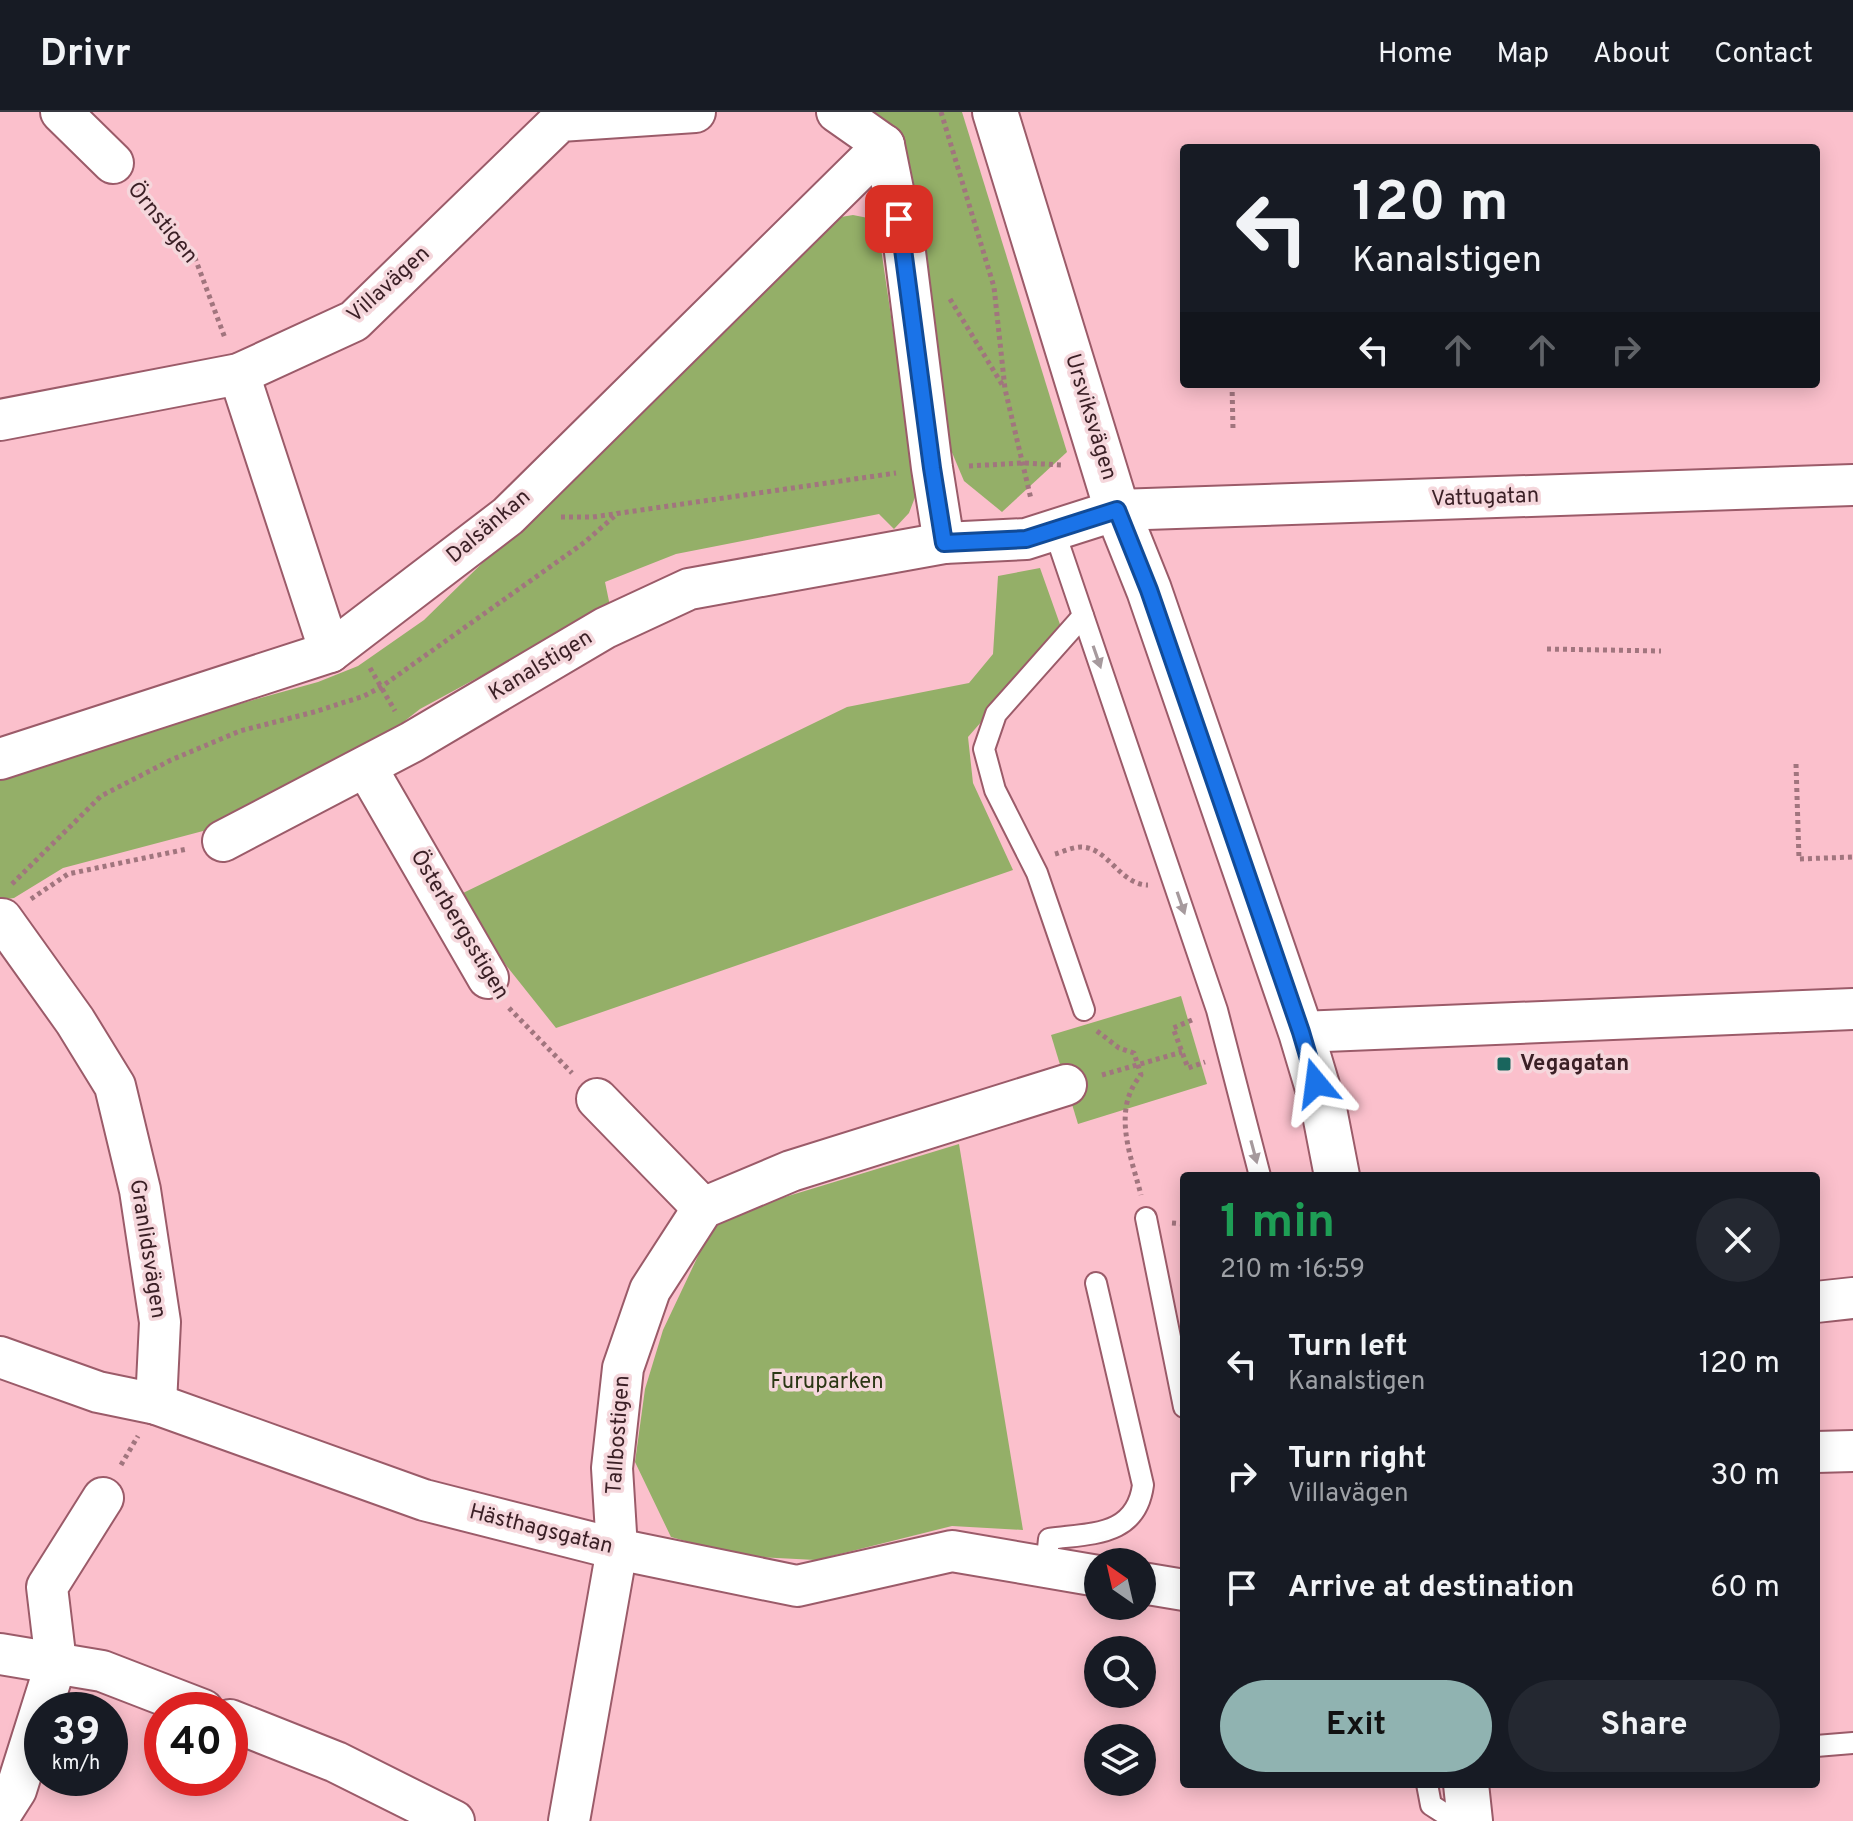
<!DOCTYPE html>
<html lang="en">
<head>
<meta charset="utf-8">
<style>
	body { margin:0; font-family:Overpass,sans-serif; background:#242831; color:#f1f3f6; height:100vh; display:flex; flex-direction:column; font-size:30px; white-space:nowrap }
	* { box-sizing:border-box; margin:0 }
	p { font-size:26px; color:#9ea1a6 }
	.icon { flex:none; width:44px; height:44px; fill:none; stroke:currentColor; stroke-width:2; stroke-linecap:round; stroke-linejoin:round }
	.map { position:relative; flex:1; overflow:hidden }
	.side { position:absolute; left:1180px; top:1060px; width:640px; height:616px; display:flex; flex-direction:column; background:#171b24; border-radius:8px; box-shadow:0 4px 20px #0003 }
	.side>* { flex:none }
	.hud { position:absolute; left:1180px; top:32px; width:640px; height:244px; border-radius:8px; box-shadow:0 4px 20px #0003; background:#171b24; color:#f1f3f6; overflow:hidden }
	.needle { width:52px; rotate:326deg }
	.controls { position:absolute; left:1084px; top:1436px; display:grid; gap:16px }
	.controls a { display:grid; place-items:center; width:72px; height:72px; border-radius:50%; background:#171b24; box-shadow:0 4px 20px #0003; font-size:40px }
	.speed { position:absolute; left:24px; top:1580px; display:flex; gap:16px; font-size:40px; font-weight:700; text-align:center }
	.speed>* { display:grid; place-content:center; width:104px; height:104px; border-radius:50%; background:#171b24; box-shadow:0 4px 20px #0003; line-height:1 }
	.speed small { font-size:20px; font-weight:400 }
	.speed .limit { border:12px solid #d22; background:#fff; color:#111 }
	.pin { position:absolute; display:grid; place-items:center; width:68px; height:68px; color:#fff; margin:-34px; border-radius:16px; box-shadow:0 4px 12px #0006 }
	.me { position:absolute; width:88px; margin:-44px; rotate:344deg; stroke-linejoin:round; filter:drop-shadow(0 0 6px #0008) }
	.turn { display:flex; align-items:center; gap:28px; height:168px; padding:0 40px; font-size:36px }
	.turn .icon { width:104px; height:104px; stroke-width:2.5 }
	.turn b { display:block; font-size:56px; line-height:68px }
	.lanes { display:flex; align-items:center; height:76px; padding:0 40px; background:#0003; justify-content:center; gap:40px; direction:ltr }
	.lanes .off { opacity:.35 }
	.round { display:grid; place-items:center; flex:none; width:84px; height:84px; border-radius:42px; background:#242831 }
	.overview { display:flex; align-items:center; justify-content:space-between; height:136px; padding:0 40px }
	h1 { font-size:48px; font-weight:700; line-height:60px; color:#1e9e55 }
	.primary-button { display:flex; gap:16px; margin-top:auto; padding:16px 40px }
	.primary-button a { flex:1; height:92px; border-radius:48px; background:#90b3b1; color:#111; font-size:32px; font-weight:700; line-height:92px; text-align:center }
	.primary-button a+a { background:#242831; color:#f1f3f6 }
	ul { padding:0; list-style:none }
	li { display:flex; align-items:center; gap:24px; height:112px; padding:0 40px }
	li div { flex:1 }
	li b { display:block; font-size:30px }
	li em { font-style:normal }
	header { display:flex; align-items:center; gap:48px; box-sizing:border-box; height:112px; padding:0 40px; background:#171b24; border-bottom:2px solid #363941 }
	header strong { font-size:38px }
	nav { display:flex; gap:44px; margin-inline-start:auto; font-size:28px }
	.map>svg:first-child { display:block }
</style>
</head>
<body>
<header>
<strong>Drivr</strong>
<nav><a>Home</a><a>Map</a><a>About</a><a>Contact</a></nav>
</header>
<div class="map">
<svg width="1853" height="1709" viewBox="0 0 1853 1709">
	<rect width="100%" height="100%" fill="#fbc0cc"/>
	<g fill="#94af68">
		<polygon points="872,0 962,0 1067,340 1002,400 964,369 940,312"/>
		<polygon points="853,103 868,106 879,123 917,380 909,401 894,417 879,402 676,442 605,470 610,494 420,597 379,629 222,714 63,756 14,786 0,788 0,661 51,644 318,570 358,554 424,508 835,106"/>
		<polygon points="1040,456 1062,518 968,625 973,671 1013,758 556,916 473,812 463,781 847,595 969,571 993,542 998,464"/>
		<polygon points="1181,884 1207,972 1078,1012 1051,923"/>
		<polygon points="959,1032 1023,1418 952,1414 816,1448 739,1444 671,1425 635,1350 645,1277 663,1218 716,1106"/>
	</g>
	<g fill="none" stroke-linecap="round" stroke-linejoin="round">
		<defs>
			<g id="service">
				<polyline points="1054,418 1217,898 1260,1064"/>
				<polyline points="1083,504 996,602 984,637 995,678 1037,761 1084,898"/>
				<polyline points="1146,1106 1184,1295"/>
				<path d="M 1046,1455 L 1049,1427 C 1091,1421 1136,1425 1143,1373 L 1096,1171"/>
				<polyline points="1816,1634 1853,1631"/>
				<polyline points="1427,1672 1431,1693 1456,1709"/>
			</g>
			<g id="minor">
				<polyline points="61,0 113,51"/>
				<polyline points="837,0 884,33 904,132 932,356 944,431"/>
				<polyline points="239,262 330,540"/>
				<polyline points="0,308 239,262 354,209 560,9 695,0"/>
				<polyline points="0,647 330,540 508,404 884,33"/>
				<polyline points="366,655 488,866"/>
				<polyline points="223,729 412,630 605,516 689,477 944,431 1026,427 1117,398 1853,373"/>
				<polyline points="0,808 2,807 75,909 115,974 140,1078 160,1210 156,1292"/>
				<polyline points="1301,920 1853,897"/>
				<polyline points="597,987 703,1096"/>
				<polyline points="1816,1190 1853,1186"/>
				<polyline points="0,1245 98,1280 156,1292 424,1388 617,1437 797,1474 952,1439 1098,1464"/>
				<polyline points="1816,1340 1853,1339"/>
				<polyline points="1142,1471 1184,1478"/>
				<polyline points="0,1542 102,1559 203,1598"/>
				<polyline points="230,1608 336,1650 454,1709"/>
				<polyline points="0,1703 16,1678 56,1551 47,1475 103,1386"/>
				<polyline points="569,1709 617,1437 612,1356 623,1256 650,1178 703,1096 791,1059 1066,973"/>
			</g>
			<g id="tertiary">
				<polyline points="995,0 1117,398 1149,478 1301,920 1324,997 1337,1064"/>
				<polyline points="1466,1672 1470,1709"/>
			</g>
		</defs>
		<use href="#service" stroke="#9b5b69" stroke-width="24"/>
		<use href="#minor" stroke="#9b5b69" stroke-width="44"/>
		<use href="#tertiary" stroke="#9b5b69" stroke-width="48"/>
		<g stroke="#a1757e" stroke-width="5" stroke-dasharray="4 4" stroke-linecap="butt">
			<polyline points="941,0 994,175 1005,277 1031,387"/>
			<polyline points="137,79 195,146 225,226"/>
			<polyline points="950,187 1003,274"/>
			<polyline points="1232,272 1233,317"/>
			<polyline points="969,354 1023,351 1063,353"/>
			<polyline points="561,405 593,405 896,361"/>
			<polyline points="1547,537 1661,539"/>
			<polyline points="370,556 395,599"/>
			<polyline points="1796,652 1799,747 1853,745"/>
			<path d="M 1055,742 C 1062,740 1073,735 1081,735 C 1108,735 1120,773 1148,773"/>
			<polyline points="12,772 101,684 171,648 240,619 314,600 364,584 381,575 585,430 618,401"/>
			<polyline points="31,787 68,762 187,737"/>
			<polyline points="509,896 572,961"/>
			<polyline points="1192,908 1173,916 1188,956 1205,950"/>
			<path d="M 1097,919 L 1119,936 L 1134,941 L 1141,963 C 1111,998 1131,1044 1141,1083"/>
			<polyline points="1102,963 1182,940"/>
			<polyline points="1172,1111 1184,1112"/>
			<polyline points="121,1353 138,1324"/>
		</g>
		<use href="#service" stroke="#fff" stroke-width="20"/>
		<use href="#minor" stroke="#fff" stroke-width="40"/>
		<use href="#tertiary" stroke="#fff" stroke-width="44"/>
	</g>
	<defs><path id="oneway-solid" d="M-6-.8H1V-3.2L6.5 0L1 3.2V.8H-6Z" transform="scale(2)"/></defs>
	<g fill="#a69a9d">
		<use href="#oneway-solid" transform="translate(1097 545) rotate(71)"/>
		<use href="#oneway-solid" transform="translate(1181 791) rotate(71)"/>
		<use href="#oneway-solid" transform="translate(1254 1040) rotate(75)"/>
	</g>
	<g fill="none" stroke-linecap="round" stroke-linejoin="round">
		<defs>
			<polyline id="route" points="899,107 932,356 944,431 1026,427 1117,398 1149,478 1301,920 1316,971"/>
		</defs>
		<use href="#route" stroke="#114b97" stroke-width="20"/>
		<use href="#route" stroke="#1a73e8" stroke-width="14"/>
	</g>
	<rect fill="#19655d" stroke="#f5d7dc" stroke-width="3" x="1496" y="944" width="16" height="16" rx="4"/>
	<g text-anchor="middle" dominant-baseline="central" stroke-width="7" stroke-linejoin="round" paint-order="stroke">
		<g font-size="22" fill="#3a1f25" stroke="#f5d7dc">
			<text transform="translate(162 111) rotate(51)">Örnstigen</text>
			<text transform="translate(389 173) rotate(-42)">Villavägen</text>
			<text transform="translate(1090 305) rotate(73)">Ursviksvägen</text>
			<text transform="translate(1485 386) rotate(-2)">Vattugatan</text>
			<text transform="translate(489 415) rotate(-40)">Dalsänkan</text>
			<text transform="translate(541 554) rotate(-31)">Kanalstigen</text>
			<text transform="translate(459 813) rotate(59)">Österbergsstigen</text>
			<text transform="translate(147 1137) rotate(81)">Granlidsvägen</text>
			<text transform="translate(619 1323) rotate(-86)">Tallbostigen</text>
			<text transform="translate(541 1418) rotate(14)">Hästhagsgatan</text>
		</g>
		<g font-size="22" font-weight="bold" fill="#3a1f25" stroke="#f5d7dc" text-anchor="start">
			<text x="1520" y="952">Vegagatan</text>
		</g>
		<g font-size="22" fill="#2b3714" stroke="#f5d7dc">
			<text x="827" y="1270">Furuparken</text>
		</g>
	</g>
</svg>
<div class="controls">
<a><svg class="needle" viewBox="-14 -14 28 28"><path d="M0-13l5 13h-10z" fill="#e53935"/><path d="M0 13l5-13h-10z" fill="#9ea1a6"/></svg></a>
<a><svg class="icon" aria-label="search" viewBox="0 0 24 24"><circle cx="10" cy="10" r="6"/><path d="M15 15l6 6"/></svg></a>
<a><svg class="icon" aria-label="layers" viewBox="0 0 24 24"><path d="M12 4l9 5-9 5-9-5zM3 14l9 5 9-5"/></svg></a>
</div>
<div class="speed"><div>39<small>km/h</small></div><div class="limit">40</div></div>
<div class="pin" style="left:899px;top:107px;background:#d93025"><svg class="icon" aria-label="arrive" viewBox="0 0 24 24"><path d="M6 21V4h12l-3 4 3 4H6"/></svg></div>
<svg class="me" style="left:1316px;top:971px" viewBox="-20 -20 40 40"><path d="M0-17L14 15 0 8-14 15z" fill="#1a73e8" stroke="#fff" stroke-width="4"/></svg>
<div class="hud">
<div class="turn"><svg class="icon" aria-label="left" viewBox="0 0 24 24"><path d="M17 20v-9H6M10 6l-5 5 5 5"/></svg><div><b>120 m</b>Kanalstigen</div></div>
<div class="lanes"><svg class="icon" aria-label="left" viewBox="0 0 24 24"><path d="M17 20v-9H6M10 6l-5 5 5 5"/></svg><svg class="icon off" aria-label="ahead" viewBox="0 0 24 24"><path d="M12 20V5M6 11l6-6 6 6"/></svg><svg class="icon off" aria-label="ahead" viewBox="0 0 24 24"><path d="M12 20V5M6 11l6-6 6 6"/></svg><svg class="icon off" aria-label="right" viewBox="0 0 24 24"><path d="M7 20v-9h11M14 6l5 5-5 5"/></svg></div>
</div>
<section class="side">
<div class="overview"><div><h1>1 min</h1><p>210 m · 16:59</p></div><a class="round"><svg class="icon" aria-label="close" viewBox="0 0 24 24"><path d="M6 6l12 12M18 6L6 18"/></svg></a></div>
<ul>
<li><svg class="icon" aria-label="left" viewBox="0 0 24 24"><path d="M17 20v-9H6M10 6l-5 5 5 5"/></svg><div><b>Turn left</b><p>Kanalstigen</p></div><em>120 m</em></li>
<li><svg class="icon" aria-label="right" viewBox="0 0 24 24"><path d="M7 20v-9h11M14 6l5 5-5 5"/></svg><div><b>Turn right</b><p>Villavägen</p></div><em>30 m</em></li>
<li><svg class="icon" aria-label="arrive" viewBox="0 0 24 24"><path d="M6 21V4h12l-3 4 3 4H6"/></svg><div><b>Arrive at destination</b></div><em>60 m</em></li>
</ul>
<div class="primary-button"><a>Exit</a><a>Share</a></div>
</section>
</div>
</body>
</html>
